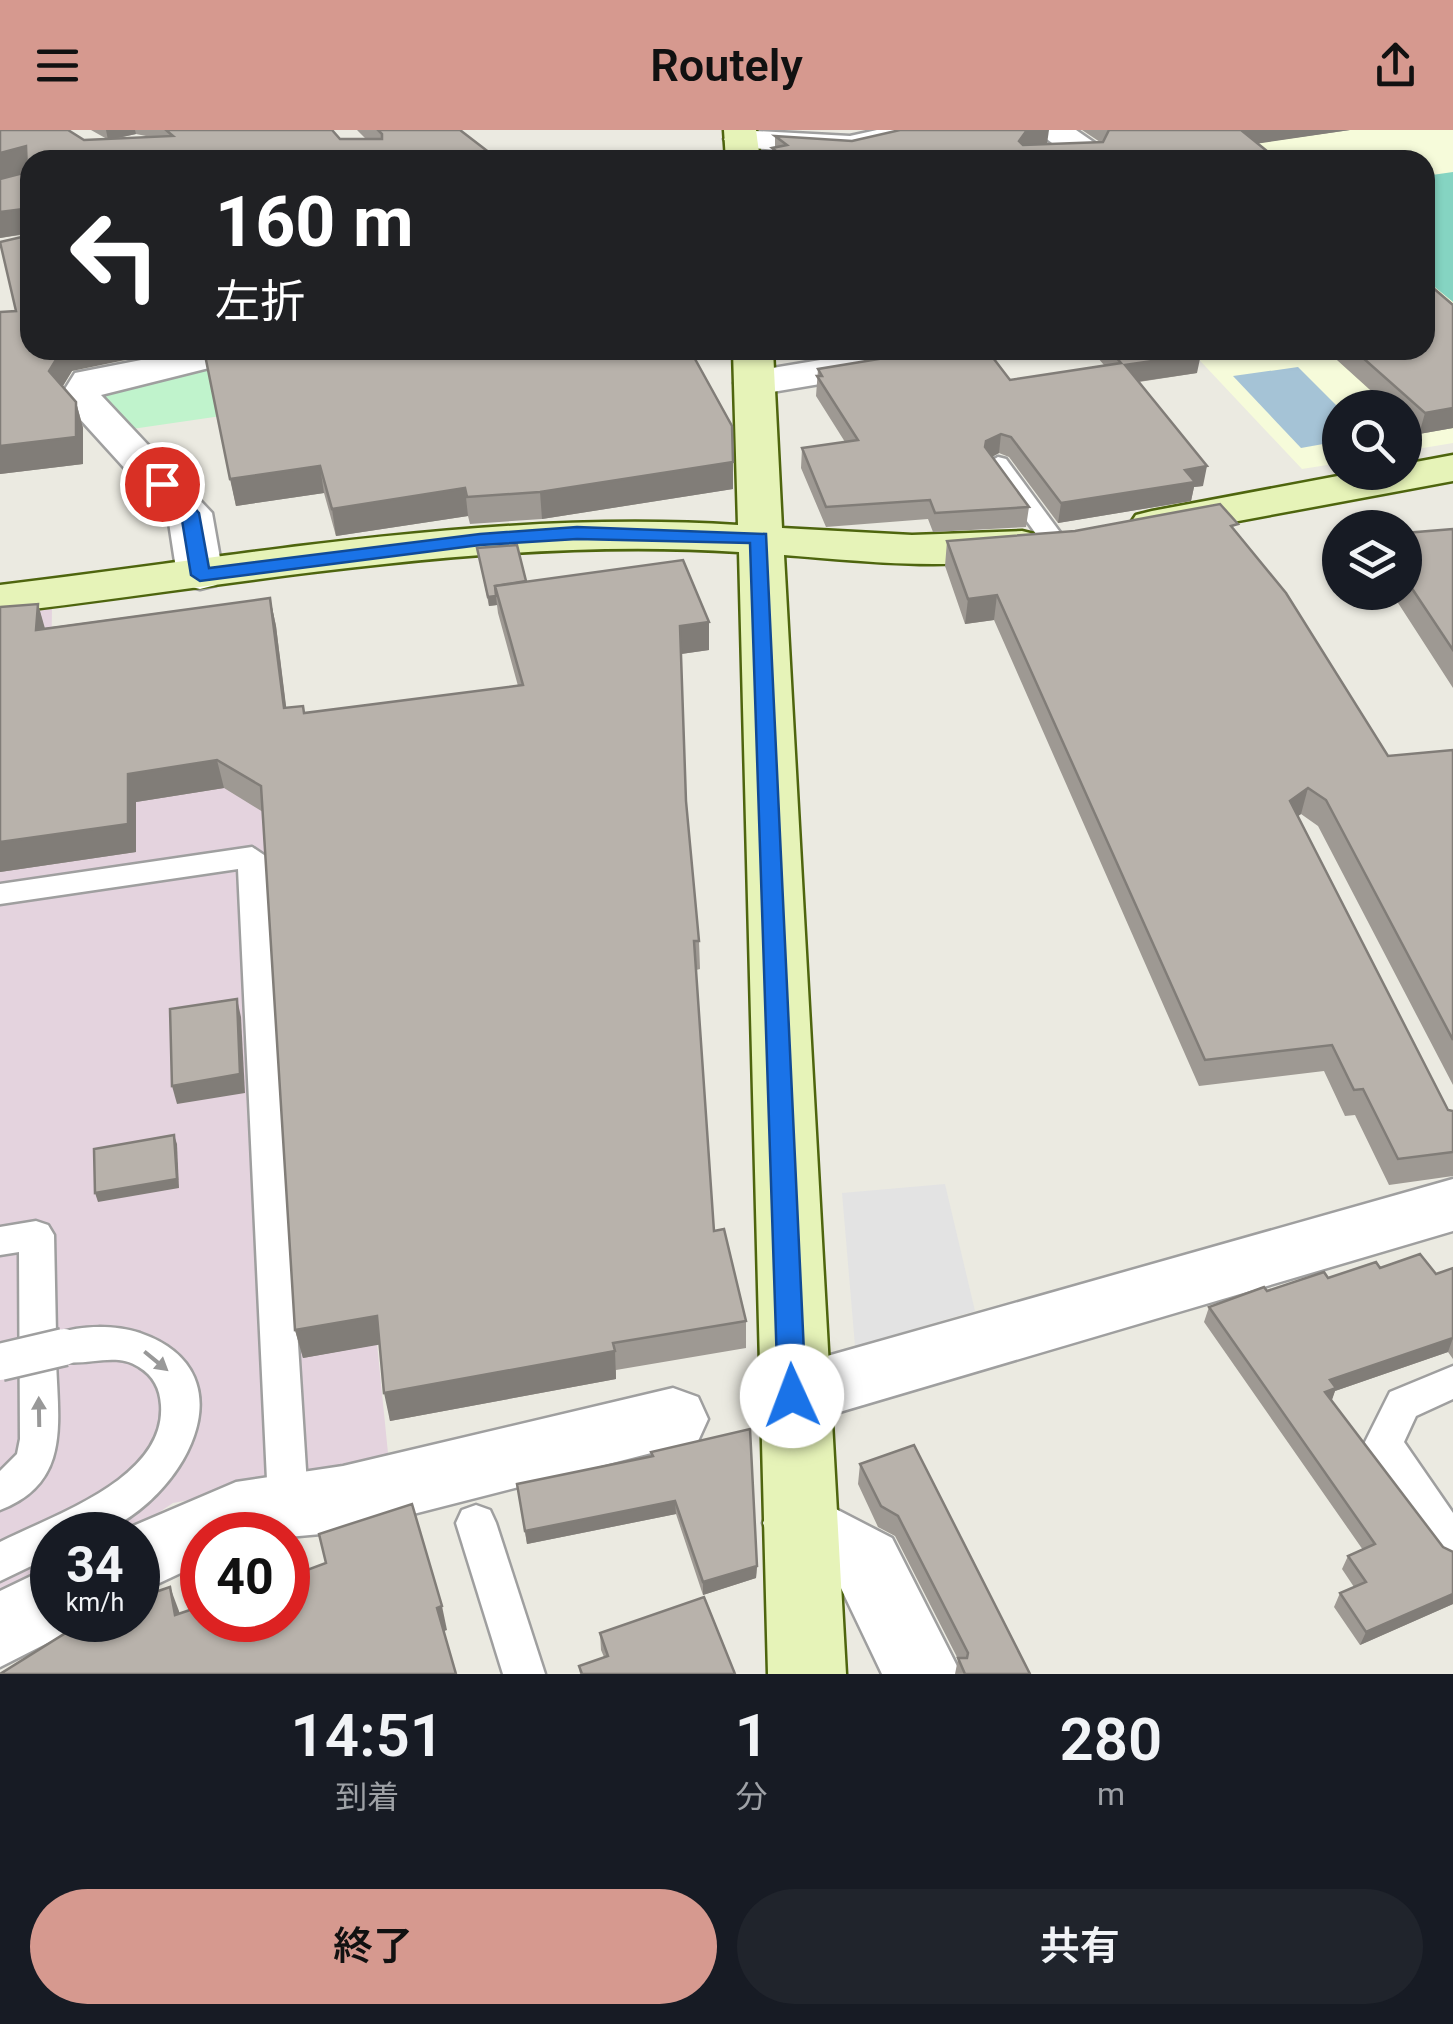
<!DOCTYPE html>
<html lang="ja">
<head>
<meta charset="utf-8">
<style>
	body { margin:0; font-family:Roboto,"Noto Sans JP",sans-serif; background:#20242c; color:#f1f3f6; height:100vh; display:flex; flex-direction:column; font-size:38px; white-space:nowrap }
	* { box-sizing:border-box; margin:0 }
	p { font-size:32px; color:#9ea1a6 }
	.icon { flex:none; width:55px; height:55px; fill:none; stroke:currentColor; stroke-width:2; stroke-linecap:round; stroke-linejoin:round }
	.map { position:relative; height:1544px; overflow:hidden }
	.details { display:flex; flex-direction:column; background:#171b24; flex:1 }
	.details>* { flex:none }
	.hud { position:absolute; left:20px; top:20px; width:1415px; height:210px; border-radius:30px; box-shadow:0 2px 8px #0004; background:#202124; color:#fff; overflow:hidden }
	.controls { position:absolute; left:1322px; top:260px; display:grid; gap:20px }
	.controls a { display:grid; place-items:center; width:100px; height:100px; border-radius:50%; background:#171b24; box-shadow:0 2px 8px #0004; font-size:50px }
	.speed { position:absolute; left:30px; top:1382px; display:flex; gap:20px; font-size:50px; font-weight:700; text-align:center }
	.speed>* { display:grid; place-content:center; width:130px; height:130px; border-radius:50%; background:#171b24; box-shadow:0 2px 8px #0004; line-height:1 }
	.speed small { font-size:25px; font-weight:400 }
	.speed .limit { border:15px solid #d22; background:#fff; color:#111 }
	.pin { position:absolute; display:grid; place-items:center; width:85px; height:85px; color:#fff; margin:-42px; border:5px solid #fff; border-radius:50%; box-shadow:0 2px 10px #0007 }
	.me { position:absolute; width:110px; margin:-55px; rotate:358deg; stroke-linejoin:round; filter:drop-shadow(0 0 8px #0008) }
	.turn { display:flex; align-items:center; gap:35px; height:210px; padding:0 30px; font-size:45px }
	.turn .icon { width:130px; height:130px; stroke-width:2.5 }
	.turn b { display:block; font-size:70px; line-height:85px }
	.eta { display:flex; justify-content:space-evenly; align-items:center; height:170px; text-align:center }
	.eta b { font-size:60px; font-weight:600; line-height:70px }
	.button { display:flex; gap:20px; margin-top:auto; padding:20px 30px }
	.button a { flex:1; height:115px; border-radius:60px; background:#d6998f; color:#111; font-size:40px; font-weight:600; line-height:115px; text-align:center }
	.button a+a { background:#20242c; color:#f1f3f6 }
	header { display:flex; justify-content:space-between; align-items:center; height:130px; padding:0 30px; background:#d6998f; color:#111; font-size:45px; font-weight:600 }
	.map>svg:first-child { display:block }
</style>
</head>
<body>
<header><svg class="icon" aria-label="menu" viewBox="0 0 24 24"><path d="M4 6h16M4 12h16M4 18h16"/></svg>Routely<svg class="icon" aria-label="share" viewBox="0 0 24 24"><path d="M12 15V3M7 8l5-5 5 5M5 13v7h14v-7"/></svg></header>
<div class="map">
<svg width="1453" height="1544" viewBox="0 0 1453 1544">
	<rect width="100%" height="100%" fill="#ebeae1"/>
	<polygon fill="#e4d3de" points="52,476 50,627 315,597 389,1333 173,1373 125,1405 52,1405 52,1441 0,1471 0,482"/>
	<polygon fill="#f6fbda" points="1162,0 1453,0 1453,313 1405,321 1405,278 1340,278 1340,333 1302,339 1190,220 1425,220 1425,30 1160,30"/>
	<polygon fill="#c0f3cc" points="226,232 228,285 132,299 94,268 103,256"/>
	<polygon fill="#85d4c2" points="1453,42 1453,172 1425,149 1425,46"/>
	<polygon fill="#e3e3e3" points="945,1054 975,1181 855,1216 842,1063"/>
	<polygon fill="#a5c3d6" points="1298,237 1340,279 1340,311 1301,318 1233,246"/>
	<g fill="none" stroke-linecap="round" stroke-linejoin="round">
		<defs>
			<g id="lane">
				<polygon points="998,327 1006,329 1062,405 1065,410 1062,415 1044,415 986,334"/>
				<polygon points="252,717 267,727 308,1371 302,1384 288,1389 274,1384 268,1371 238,739 0,774 0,754"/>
				<path d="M 36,1091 L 48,1095 L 54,1105 L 56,1204 C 81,1195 115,1195 140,1203 C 256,1243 181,1373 99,1403 C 86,1408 67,1405 52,1405 L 52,1426 L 0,1451 L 0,1412 C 53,1385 166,1349 161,1275 C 160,1259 154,1246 139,1237 C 114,1220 82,1239 56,1230 C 58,1293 71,1353 0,1380 L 0,1341 L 17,1324 L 20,1309 L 19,1122 L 0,1125 L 0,1097 Z"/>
				<polygon points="1453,1236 1453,1269 1416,1286 1404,1312 1453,1383 1453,1435 1439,1429 1364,1314 1390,1262"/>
				<polygon points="476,1375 490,1380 496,1393 545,1544 503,1544 456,1393 462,1380"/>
			</g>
			<g id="street">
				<polygon points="737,0 850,6 877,0 938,0 934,7 850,26 729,16 724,9"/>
				<polygon points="1035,0 1076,0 1105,20 1100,27 1021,30 1026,23 1056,16"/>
				<polygon points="192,220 255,220 249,228 101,265 212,383 223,445 216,455 200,459 184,455 177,445 168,386 60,267 75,243"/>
				<polygon points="880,220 971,220 965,228 951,232 754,265 740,262 734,253 740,244 754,241"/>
				<polygon points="1453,1049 1453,1101 792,1296 768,1287 757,1266 768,1245 792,1236"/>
				<polygon points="673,1258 698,1267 708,1289 698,1311 343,1402 288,1407 202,1405 202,1433 138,1463 138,1405 112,1405 236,1352 343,1336"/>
				<polygon points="799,1360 892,1408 961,1544 882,1544 840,1456 773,1417 763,1393 773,1369"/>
				<polygon points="52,1436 52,1490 82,1490 79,1497 0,1537 0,1461"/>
			</g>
			<g id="secondary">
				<polygon points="724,0 756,0 760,30 726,30"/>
				<path d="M 733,220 L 773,220 L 782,398 L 912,405 L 1022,401 L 1038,405 L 1044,414 L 1038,423 C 958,443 865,431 784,425 L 846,1544 L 768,1544 L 739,422 C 491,406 246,454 0,483 L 0,455 C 245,426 490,379 738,395 Z"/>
				<polygon points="1453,325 1453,351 1152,407 1136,403 1130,394 1136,385 1152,381 1359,342 1405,342 1405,334"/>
			</g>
		</defs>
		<use href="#lane" stroke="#9f9f9f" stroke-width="5"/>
		<use href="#street" stroke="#9f9f9f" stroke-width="5"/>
		<use href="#secondary" stroke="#4e650e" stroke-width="5"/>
		<use href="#lane" fill="#fff" fill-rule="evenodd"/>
		<use href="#street" fill="#fff" fill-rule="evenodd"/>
		<use href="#secondary" fill="#e6f3b8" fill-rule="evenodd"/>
		<defs>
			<polyline id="lane-bridge" points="0,1232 64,1217"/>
		</defs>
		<use href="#lane-bridge" stroke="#9f9f9f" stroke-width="41" stroke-linecap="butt"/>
		<use href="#lane-bridge" stroke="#fff" stroke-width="36"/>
	</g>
	<g fill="#9e9993" fill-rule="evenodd">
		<path d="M 91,0 L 332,0 L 340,9 L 366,9 L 357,0 L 460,0 L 72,241 L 63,256 L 76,272 L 83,298 L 83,334 L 0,344 L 0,182 L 16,181 L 27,104 L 0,108 L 0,49 L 84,10 L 107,9 ZM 136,4 L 151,7 L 114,9 Z"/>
		<polygon points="1082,0 1350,0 1258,13 1278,30 772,30 772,18 775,17 775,6 852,11 1047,14 1100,12"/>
		<polygon points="1453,175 1453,298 1419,304 1405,291 1405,278 1390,278 1327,221 1306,224 1302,220 1425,220"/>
		<polygon points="204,220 716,225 695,228 733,359 542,389 470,394 468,386 336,406 324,363 236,376"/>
		<polygon points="1091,220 1197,220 1197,243 1139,252 1203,356 1194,357 1191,371 1058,393 1009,327 999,323 992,327 1029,377 1026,397 933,402 928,389 826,397 801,338 802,318 845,312 816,266 818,239 1010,250 1104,235"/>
		<polygon points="1453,399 1453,558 1391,462 1405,462 1405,403"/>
		<polygon points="1237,403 1388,626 1453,620 1453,955 1318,696 1301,684 1298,686 1448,980 1453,981 1453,1046 1389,1055 1355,985 1345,986 1324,941 1199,956 994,490 965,494 945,436 947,411"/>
		<polygon points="477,418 526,451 709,520 681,524 686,671 699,811 700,839 696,840 714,1101 746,1191 746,1218 616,1240 616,1249 390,1291 379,1214 303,1228 295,1200 263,682 224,658 136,672 136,722 0,742 0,477 38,474 44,498 270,468 276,496 286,578 305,583 518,556 498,483 497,475 489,476"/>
		<polygon points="1380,1138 1436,1144 1453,1138 1453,1229 1448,1222 1335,1261 1331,1271 1443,1417 1453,1422 1453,1474 1360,1515 1334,1477 1340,1463 1354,1457 1342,1439 1348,1426 1363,1420 1204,1192 1209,1177 1267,1161"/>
		<polygon points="651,1322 757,1436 756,1448 703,1465 676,1384 527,1414 517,1354 651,1326"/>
		<polygon points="860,1334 1030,1544 955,1544 958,1529 895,1406 878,1397 858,1354"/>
		<polygon points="600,1503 735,1544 580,1544 579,1536 604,1527 601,1520"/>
	</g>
	<g fill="#817d78">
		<polygon points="106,0 135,0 136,4 108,10"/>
		<polygon points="1027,0 1049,0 1047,14 1017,30 1019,11"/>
		<polygon points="1238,0 1350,0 1235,17"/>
		<polygon points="26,16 30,41 0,49 0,23"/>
		<polygon points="23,79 29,103 0,108 0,82"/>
		<polygon points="62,220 174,220 72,241 56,267 49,241"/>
		<polygon points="682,220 716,220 716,225 682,230"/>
		<polygon points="802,220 857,220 802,229"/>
		<polygon points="1307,220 1327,220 1306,224"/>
		<polygon points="1201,224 1197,243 1122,254 1125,235"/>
		<polygon points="76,272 83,298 83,334 0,344 0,316"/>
		<polygon points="1453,278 1453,298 1419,304 1425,283"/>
		<polygon points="1001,304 999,323 984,331 986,311"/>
		<polygon points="733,332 733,359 542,389 540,362"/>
		<polygon points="320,336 324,363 236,376 230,349"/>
		<polygon points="1207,336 1203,356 1194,357 1191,371 1058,393 1061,373 1185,340"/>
		<polygon points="465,358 468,386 336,406 332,379"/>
		<polygon points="997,465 994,490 965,494 968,469"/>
		<polygon points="496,466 497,475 489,476 488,467"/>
		<polygon points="270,468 276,496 290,607 284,578"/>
		<polygon points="38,474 46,502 36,500"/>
		<polygon points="709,492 709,520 681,524 680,496"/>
		<polygon points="217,630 224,658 136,672 136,722 0,742 0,712 128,644"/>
		<polygon points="1308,658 1301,684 1283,697 1290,671"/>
		<polygon points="237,869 241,887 245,963 177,974 172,956"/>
		<polygon points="174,1005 177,1014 179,1058 98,1072 95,1063"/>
		<polygon points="377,1186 383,1214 303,1228 295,1200"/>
		<polygon points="1453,1208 1448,1222 1335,1261 1331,1273 1319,1277 1330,1250"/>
		<polygon points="615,1221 616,1249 390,1291 384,1263"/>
		<polygon points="675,1371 676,1384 527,1414 525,1401"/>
		<polygon points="757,1436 756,1448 703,1465 703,1452"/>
		<polygon points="170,1457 179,1481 185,1509 175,1485"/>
		<polygon points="1453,1464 1453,1474 1360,1515 1366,1502"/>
		<polygon points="442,1476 447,1500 442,1502 437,1478"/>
	</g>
	<g fill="#b8b2ab" stroke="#817d78" stroke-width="2.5">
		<polygon points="0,0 68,0 84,10 173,6 166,0 332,0 340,9 382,9 382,4 378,0 460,0 499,30 30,30 30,220 62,220 49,241 76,272 76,307 0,316 0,182 16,181 0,112 26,106 27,82 23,79 0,82 0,49 27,42 26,16 0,23"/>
		<polygon points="900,0 1029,0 1027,0 1019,11 1023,15 1103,12 1109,0 1241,0 1278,30 788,30 772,18 787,15 775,6 852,11"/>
		<polygon points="1425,151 1453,175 1453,278 1425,283 1354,220 1425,220"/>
		<polygon points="204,220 690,220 732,296 733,332 540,362 467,367 465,358 332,379 320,336 230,349"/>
		<polygon points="933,220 987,220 1010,250 1121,233 1110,220 1197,220 1201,224 1125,235 1207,336 1185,340 1195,352 1061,373 1011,307 1001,304 986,311 985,317 1029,377 935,383 930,370 826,377 802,318 858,310 817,246 822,246 818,239"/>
		<polygon points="1220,374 1238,394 1231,396 1286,463 1388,626 1453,620 1453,910 1326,670 1308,658 1290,671 1448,980 1453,981 1453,1022 1398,1029 1363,959 1354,960 1332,915 1205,930 997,465 968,469 947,411 1075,401"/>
		<polygon points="1453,399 1453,520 1405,448 1405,403"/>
		<polygon points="517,415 526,451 495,456 496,466 488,467 477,418"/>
		<polygon points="683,430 709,492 680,496 686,671 699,811 694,811 714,1101 724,1099 746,1191 613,1213 615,1221 384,1263 377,1186 295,1200 261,656 217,630 128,644 128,694 0,712 0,477 38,474 36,500 270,468 284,578 303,576 304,583 523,555 495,456"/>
		<polygon points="237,869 240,944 172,956 170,879"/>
		<polygon points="174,1005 177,1049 95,1063 94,1019"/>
		<polygon points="1420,1124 1436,1144 1453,1138 1453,1208 1330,1250 1336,1258 1325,1262 1443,1417 1453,1422 1453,1464 1366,1502 1340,1463 1366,1452 1348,1426 1375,1414 1209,1177 1264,1157 1267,1161 1324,1142 1328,1148 1376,1132 1380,1138"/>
		<polygon points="750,1299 757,1436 703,1452 675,1371 525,1401 517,1354 653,1326 651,1322"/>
		<polygon points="914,1315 1030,1544 965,1544 958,1528 967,1528 968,1523 898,1386 881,1376 860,1334"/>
		<polygon points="412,1374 442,1476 437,1478 456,1544 0,1544 75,1497 74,1490 138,1490 138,1468 170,1457 175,1485 202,1476 202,1490 288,1490 288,1447 326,1433 319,1404"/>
		<polygon points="704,1467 735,1544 582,1544 579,1536 608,1526 600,1503"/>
	</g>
	<defs><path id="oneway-solid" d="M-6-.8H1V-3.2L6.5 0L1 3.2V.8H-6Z" transform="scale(2.5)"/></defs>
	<g fill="#989898">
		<use href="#oneway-solid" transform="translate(156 1231) rotate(39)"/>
		<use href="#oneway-solid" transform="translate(39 1282) rotate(-91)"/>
	</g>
	<polygon fill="#1a73e8" stroke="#114b97" stroke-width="2.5" points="156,350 169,350 199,383 209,438 480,404 577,397 766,404 806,1266 802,1275 792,1278 782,1275 778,1266 750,413 577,409 480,415 200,451 191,445 181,384 156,358"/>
</svg>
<div class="controls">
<a><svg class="icon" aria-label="search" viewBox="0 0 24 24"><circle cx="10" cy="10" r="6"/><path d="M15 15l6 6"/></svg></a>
<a><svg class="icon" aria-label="layers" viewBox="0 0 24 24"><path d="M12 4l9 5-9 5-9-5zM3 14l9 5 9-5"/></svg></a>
</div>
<div class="speed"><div>34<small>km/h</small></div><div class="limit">40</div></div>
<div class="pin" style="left:162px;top:354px;background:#d93025"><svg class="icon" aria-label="arrive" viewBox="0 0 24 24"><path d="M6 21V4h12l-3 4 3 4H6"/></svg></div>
<svg class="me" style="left:792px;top:1266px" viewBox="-20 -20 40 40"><circle r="19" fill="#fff"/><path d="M0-13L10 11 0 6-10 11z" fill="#1a73e8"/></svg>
<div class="hud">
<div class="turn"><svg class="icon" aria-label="left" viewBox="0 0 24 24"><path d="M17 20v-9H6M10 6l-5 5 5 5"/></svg><div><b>160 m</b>左折</div></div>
</div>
</div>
<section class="details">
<div class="eta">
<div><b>14:51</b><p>到着</p></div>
<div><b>1</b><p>分</p></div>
<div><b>280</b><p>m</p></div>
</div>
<div class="button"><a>終了</a><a>共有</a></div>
</section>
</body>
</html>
